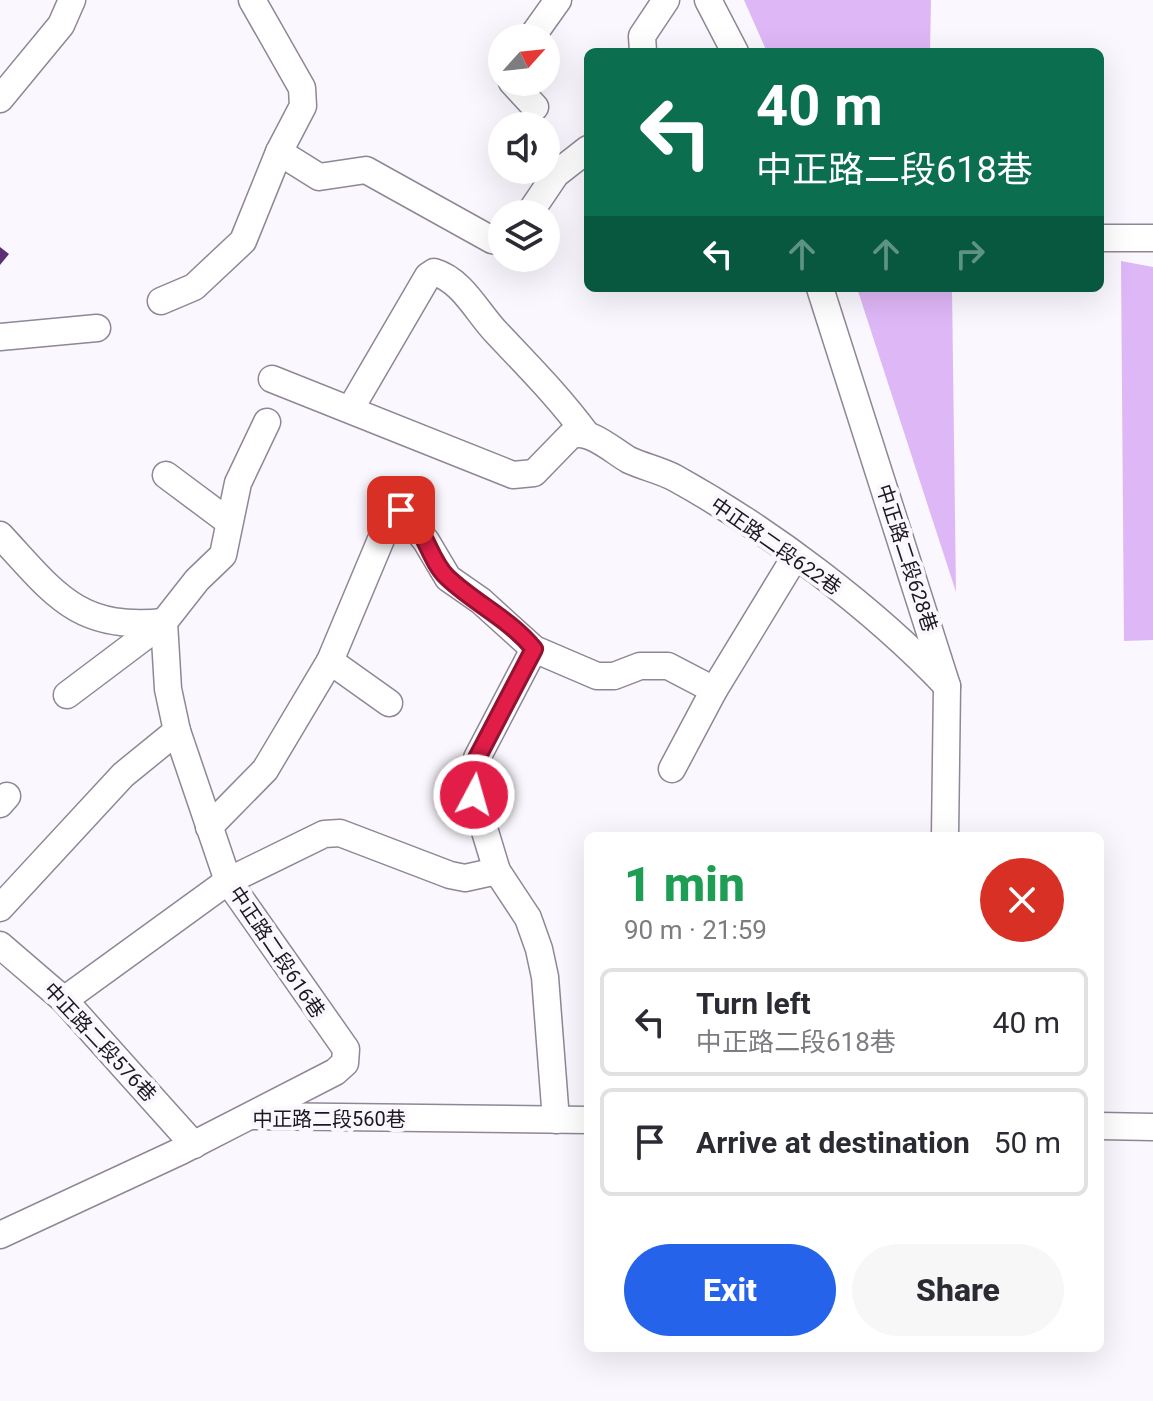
<!DOCTYPE html>
<html lang="en">
<head>
<meta charset="utf-8">
<style>
	body { margin:0; font-family:Roboto,"Noto Sans TC",sans-serif; background:#f7f7f7; color:#2b2b33; height:100vh; display:flex; flex-direction:column; font-size:30px; white-space:nowrap }
	* { box-sizing:border-box; margin:0 }
	p { font-size:26px; color:#7c7c81 }
	.icon { flex:none; width:44px; height:44px; fill:none; stroke:currentColor; stroke-width:2; stroke-linecap:round; stroke-linejoin:round }
	.map { position:relative; flex:1; overflow:hidden }
	.drawer { position:absolute; left:584px; top:832px; width:520px; height:520px; display:flex; flex-direction:column; background:#fff; border-radius:12px; box-shadow:0 8px 32px #0002 }
	.drawer>* { flex:none }
	.banner { position:absolute; left:584px; top:48px; width:520px; height:244px; border-radius:12px; box-shadow:0 8px 32px #0002; background:#0b6e4f; color:#fff; overflow:hidden }
	.needle { width:52px; rotate:63deg }
	.fabs { position:absolute; left:488px; top:24px; display:grid; gap:16px }
	.fabs a { display:grid; place-items:center; width:72px; height:72px; border-radius:50%; background:#fff; box-shadow:0 8px 32px #0002; font-size:40px }
	.pin { position:absolute; display:grid; place-items:center; width:68px; height:68px; color:#fff; margin:-34px; border-radius:16px; box-shadow:0 4px 12px #0006 }
	.me { position:absolute; width:88px; margin:-44px; rotate:6deg; stroke-linejoin:round; filter:drop-shadow(0 0 6px #0008) }
	.turn { display:flex; align-items:center; gap:28px; height:168px; padding:0 40px; font-size:36px }
	.turn .icon { width:104px; height:104px; stroke-width:2.5 }
	.turn b { display:block; font-size:56px; line-height:68px }
	.lanes { display:flex; align-items:center; height:76px; padding:0 40px; background:#0003; justify-content:center; gap:40px; direction:ltr }
	.lanes .off { opacity:.35 }
	.round { display:grid; place-items:center; flex:none; width:84px; height:84px; border-radius:42px; background:#f7f7f7 }
	.headline { display:flex; align-items:center; justify-content:space-between; height:136px; padding:0 40px }
	h1 { font-size:48px; font-weight:800; line-height:60px; color:#1e9e55 }
	.cta { display:flex; gap:16px; margin-top:auto; padding:16px 40px }
	.cta a { flex:1; height:92px; border-radius:48px; background:#2563eb; color:#fff; font-size:32px; font-weight:800; line-height:92px; text-align:center }
	.cta a+a { background:#f7f7f7; color:#2b2b33 }
	ul { padding:0; list-style:none }
	li { display:flex; align-items:center; gap:24px; height:108px; margin:0 16px 12px; padding:0 24px; border:4px solid #e1e1e2; border-radius:12px }
	li div { flex:1 }
	li b { display:block; font-size:30px }
	li em { font-style:normal }
	.map>svg:first-child { display:block }
</style>
</head>
<body>
<div class="map">
<svg width="1153" height="1401" viewBox="0 0 1153 1401">
	<rect width="100%" height="100%" fill="#fbf7fe"/>
	<g fill="#deb7f7">
		<polygon points="744,0 931,0 930,52 767,52"/>
		<polygon points="1121,261 1153,267 1153,640 1124,641"/>
		<polygon points="857,288 952,288 956,592"/>
	</g>
	<polygon fill="#5c2f75" points="0,247 9,254 0,265"/>
	<g fill="none" stroke-linecap="round" stroke-linejoin="round">
		<defs>
			<g id="minor">
				<polyline points="708,0 735,52"/>
				<polyline points="531,38 558,0"/>
				<polyline points="643,52 642,36 666,0"/>
				<polyline points="512,82 535,107"/>
				<polyline points="0,99 61,25 72,0"/>
				<polyline points="279,152 319,177 366,170 492,240 502,242"/>
				<polyline points="529,214 556,174 588,149"/>
				<polyline points="1100,238 1153,238"/>
				<polyline points="820,288 947,686 945,836"/>
				<polyline points="161,301 194,287 243,241 279,152 303,106 302,88 252,0"/>
				<polyline points="0,337 97,328"/>
				<path d="M 272,379 L 513,475 L 534,473 L 570,436 C 588,427 613,451 629,460 C 644,467 660,470 675,478 C 769,530 873,608 947,686"/>
				<path d="M 351,408 L 428,276 L 434,272 C 462,280 477,312 496,332 C 528,366 559,397 587,435"/>
				<polyline points="166,475 229,522"/>
				<path d="M 0,535 C 54,593 77,631 164,622"/>
				<polyline points="534,649 477,758 474,795 497,871 528,918 539,949 545,977 556,1120"/>
				<polyline points="330,661 389,703"/>
				<polyline points="67,695 164,622"/>
				<polyline points="672,769 714,690 795,557"/>
				<polyline points="0,804 7,796"/>
				<polyline points="209,827 265,770 330,661 382,537 401,510 426,541 448,578 481,601 534,649 597,676 614,676 640,666 668,666 714,690"/>
				<polyline points="0,908 123,775 177,731"/>
				<polyline points="0,945 64,1000 194,1145"/>
				<polyline points="64,1000 228,881 324,834 340,833 450,875 465,878 497,871"/>
				<polyline points="252,1116 588,1120"/>
				<polyline points="1100,1126 1153,1127"/>
				<polyline points="0,1235 181,1151 335,1072 345,1063 346,1049 228,881 177,731 168,689 164,622 197,580 223,555 238,483 267,422"/>
			</g>
		</defs>
		<use href="#minor" stroke="#8f8696" stroke-width="29"/>
		<use href="#minor" stroke="#fff" stroke-width="26"/>
	</g>
	<g fill="none" stroke-linecap="round" stroke-linejoin="round">
		<defs>
			<path id="route" d="M 401,510 C 425,524 428,559 447,577 C 474,603 510,619 534,649 L 477,758 L 474,795"/>
		</defs>
		<use href="#route" stroke="#92132f" stroke-width="20"/>
		<use href="#route" stroke="#e11d48" stroke-width="14"/>
	</g>
	<g text-anchor="middle" dominant-baseline="central" stroke-width="8" stroke-linejoin="round" paint-order="stroke">
		<g font-size="20" fill="#1c181e" stroke="#fbf7fe">
			<text transform="translate(776 546) rotate(35)">中正路二段622巷</text>
			<text transform="translate(907 558) rotate(72)">中正路二段628巷</text>
			<text transform="translate(277 952) rotate(56)">中正路二段616巷</text>
			<text transform="translate(100 1042) rotate(47)">中正路二段576巷</text>
			<text x="329" y="1119">中正路二段560巷</text>
		</g>
	</g>
</svg>
<div class="fabs">
<a><svg class="needle" viewBox="-14 -14 28 28"><path d="M0-13l5 13h-10z" fill="#e53935"/><path d="M0 13l5-13h-10z" fill="#7c7c81"/></svg></a>
<a><svg class="icon" aria-label="sound" viewBox="0 0 24 24"><path d="M4 9h4l5-4v14l-5-4H4zM17 9q2 3 0 6"/></svg></a>
<a><svg class="icon" aria-label="layers" viewBox="0 0 24 24"><path d="M12 4l9 5-9 5-9-5zM3 14l9 5 9-5"/></svg></a>
</div>
<div class="pin" style="left:401px;top:510px;background:#d93025"><svg class="icon" aria-label="arrive" viewBox="0 0 24 24"><path d="M6 21V4h12l-3 4 3 4H6"/></svg></div>
<svg class="me" style="left:474px;top:795px" viewBox="-20 -20 40 40"><circle r="17" fill="#e11d48" stroke="#fff" stroke-width="3"/><path d="M0-11L8 9 0 5-8 9z" fill="#fff"/></svg>
<div class="banner">
<div class="turn"><svg class="icon" aria-label="left" viewBox="0 0 24 24"><path d="M17 20v-9H6M10 6l-5 5 5 5"/></svg><div><b>40 m</b>中正路二段618巷</div></div>
<div class="lanes"><svg class="icon" aria-label="left" viewBox="0 0 24 24"><path d="M17 20v-9H6M10 6l-5 5 5 5"/></svg><svg class="icon off" aria-label="ahead" viewBox="0 0 24 24"><path d="M12 20V5M6 11l6-6 6 6"/></svg><svg class="icon off" aria-label="ahead" viewBox="0 0 24 24"><path d="M12 20V5M6 11l6-6 6 6"/></svg><svg class="icon off" aria-label="right" viewBox="0 0 24 24"><path d="M7 20v-9h11M14 6l5 5-5 5"/></svg></div>
</div>
<section class="drawer">
<div class="headline"><div><h1>1 min</h1><p>90 m · 21:59</p></div><a class="round" style="background:#d93025;color:#fff"><svg class="icon" aria-label="close" viewBox="0 0 24 24"><path d="M6 6l12 12M18 6L6 18"/></svg></a></div>
<ul>
<li><svg class="icon" aria-label="left" viewBox="0 0 24 24"><path d="M17 20v-9H6M10 6l-5 5 5 5"/></svg><div><b>Turn left</b><p>中正路二段618巷</p></div><em>40 m</em></li>
<li><svg class="icon" aria-label="arrive" viewBox="0 0 24 24"><path d="M6 21V4h12l-3 4 3 4H6"/></svg><div><b>Arrive at destination</b></div><em>50 m</em></li>
</ul>
<div class="cta"><a>Exit</a><a>Share</a></div>
</section>
</div>
</body>
</html>
